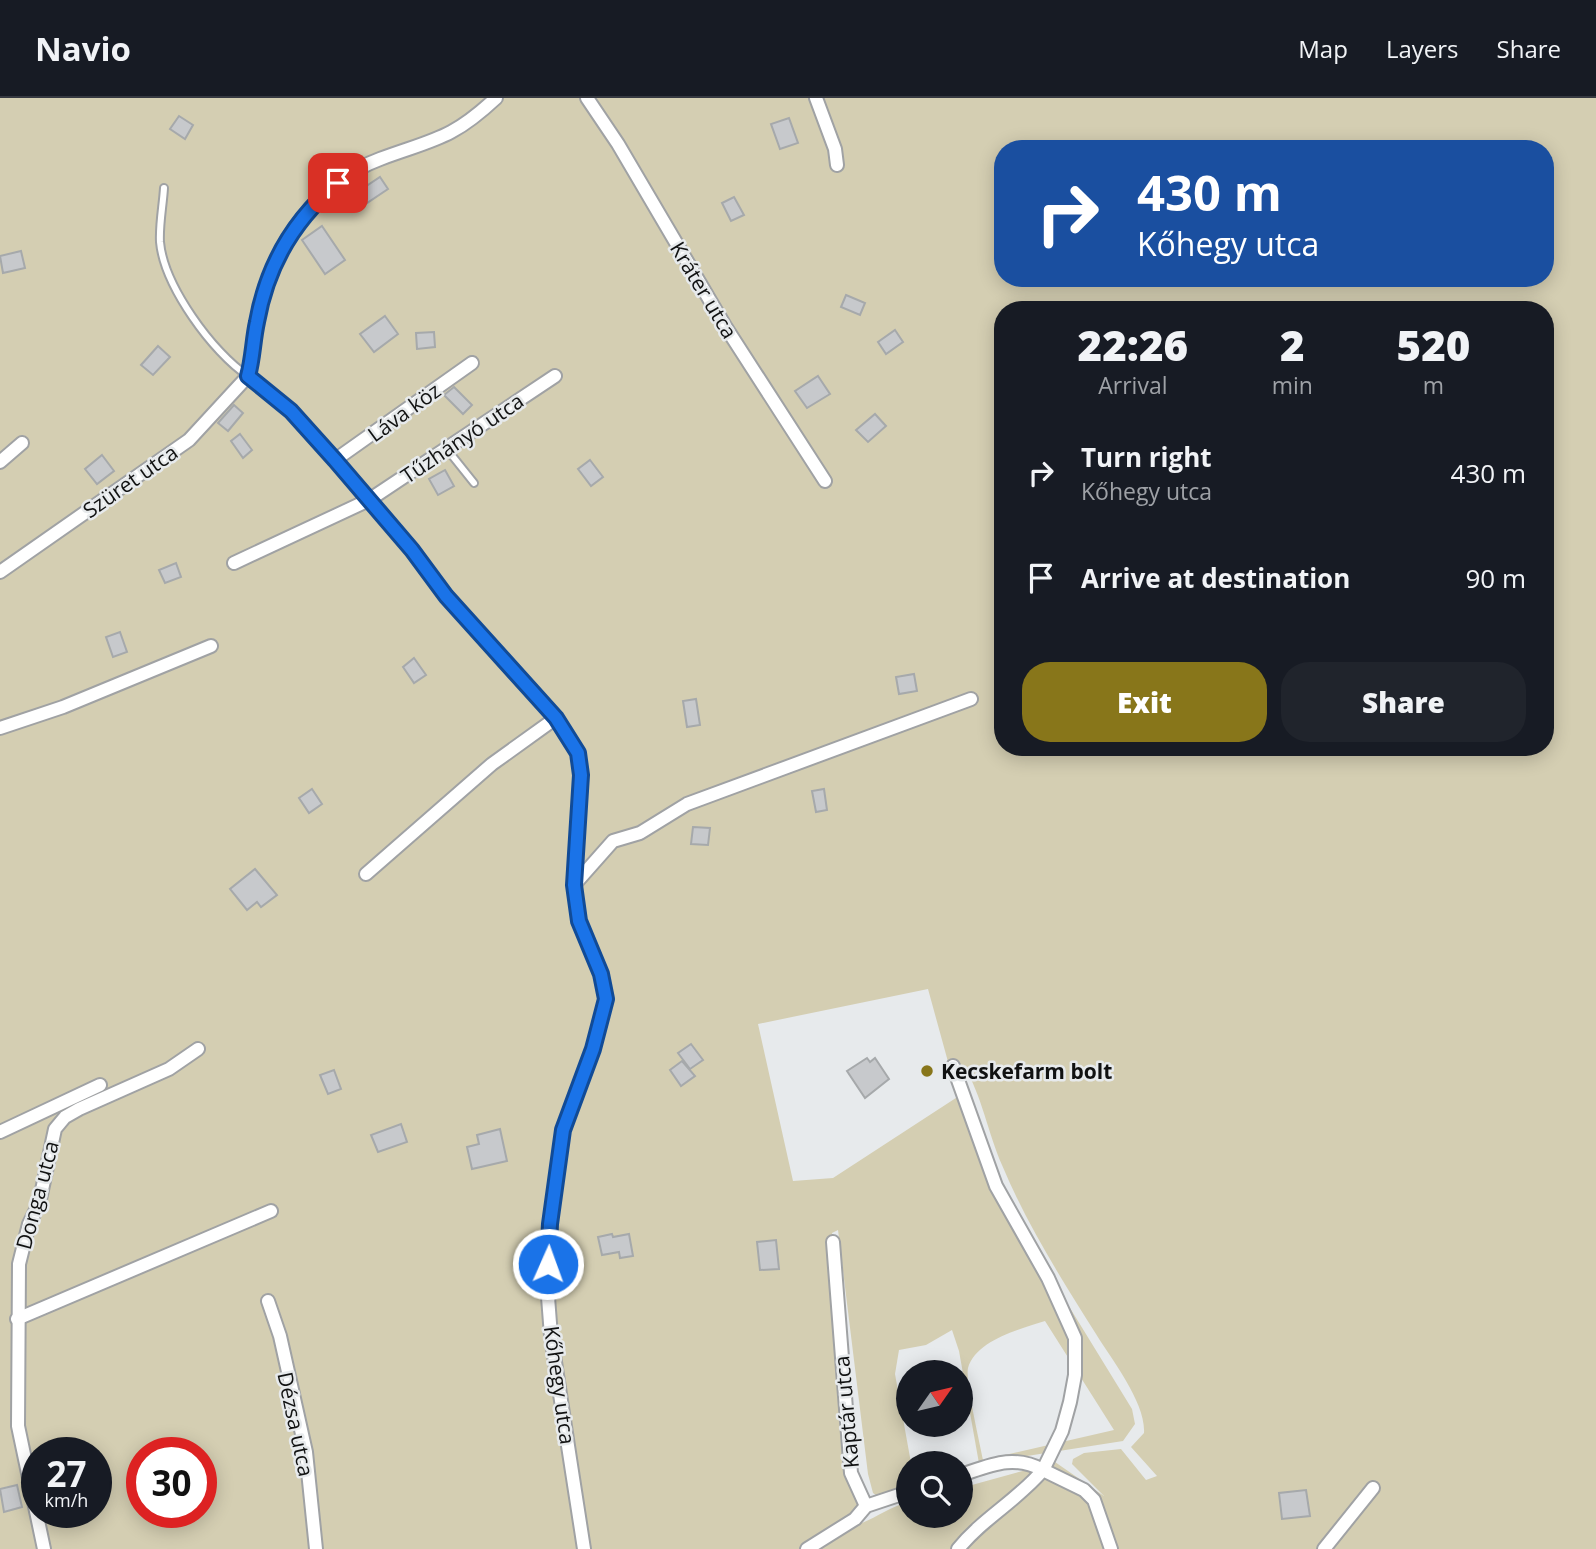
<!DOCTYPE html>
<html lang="en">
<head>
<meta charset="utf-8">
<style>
	body { margin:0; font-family:"Open Sans",sans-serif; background:#20242c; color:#f1f3f6; height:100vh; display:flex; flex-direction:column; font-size:26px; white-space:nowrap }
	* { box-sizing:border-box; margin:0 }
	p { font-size:23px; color:#9ea1a6 }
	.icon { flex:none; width:38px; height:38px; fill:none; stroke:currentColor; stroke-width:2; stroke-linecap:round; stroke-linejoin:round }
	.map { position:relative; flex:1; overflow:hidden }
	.side { position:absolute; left:994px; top:203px; width:560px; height:455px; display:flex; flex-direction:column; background:#171b24; border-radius:28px; box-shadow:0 4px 18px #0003 }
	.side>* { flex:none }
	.top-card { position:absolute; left:994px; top:42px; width:560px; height:147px; border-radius:28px; box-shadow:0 4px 18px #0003; background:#1a4fa0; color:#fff; overflow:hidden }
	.needle { width:46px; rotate:56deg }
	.tools { position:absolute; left:896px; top:1262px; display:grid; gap:14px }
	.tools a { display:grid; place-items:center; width:77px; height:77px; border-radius:50%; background:#171b24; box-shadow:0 4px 18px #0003; font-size:35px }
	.speed { position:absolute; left:21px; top:1339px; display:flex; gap:14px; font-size:35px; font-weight:700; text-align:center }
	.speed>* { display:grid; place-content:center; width:91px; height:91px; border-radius:50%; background:#171b24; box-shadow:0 4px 18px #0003; line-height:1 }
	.speed small { font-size:18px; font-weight:400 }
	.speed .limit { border:10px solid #d22; background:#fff; color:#111 }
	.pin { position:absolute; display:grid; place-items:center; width:60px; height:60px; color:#fff; margin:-30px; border-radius:14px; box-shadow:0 4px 10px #0006 }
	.me { position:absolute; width:77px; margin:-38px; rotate:2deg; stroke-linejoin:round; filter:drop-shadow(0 0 5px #0008) }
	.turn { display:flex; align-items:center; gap:24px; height:147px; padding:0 28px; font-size:32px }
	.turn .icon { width:91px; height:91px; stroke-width:2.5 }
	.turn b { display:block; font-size:49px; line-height:60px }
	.eta { display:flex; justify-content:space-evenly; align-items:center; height:119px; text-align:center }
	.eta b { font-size:42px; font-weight:800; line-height:49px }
	.button { display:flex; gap:14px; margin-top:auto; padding:14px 28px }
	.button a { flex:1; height:80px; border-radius:28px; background:#88761a; color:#fff; font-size:28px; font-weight:800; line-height:80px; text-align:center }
	.button a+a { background:#20242c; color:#f1f3f6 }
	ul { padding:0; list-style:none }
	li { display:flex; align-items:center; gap:21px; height:105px; padding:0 28px }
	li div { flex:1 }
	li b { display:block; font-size:26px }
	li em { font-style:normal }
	header { display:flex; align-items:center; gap:42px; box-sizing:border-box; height:98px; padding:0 35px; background:#171b24; border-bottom:2px solid #363941 }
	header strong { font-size:33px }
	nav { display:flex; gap:38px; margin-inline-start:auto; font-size:24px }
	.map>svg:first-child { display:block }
</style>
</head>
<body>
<header>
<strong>Navio</strong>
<nav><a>Map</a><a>Layers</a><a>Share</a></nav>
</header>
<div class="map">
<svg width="1596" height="1451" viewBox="0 0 1596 1451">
	<rect width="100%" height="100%" fill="#e7eaec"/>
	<path fill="#d4ceb2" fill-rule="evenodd" d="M 0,0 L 1596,0 L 1596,1451 L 0,1451 ZM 1003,51 L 1545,51 L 1545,180 L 1003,180 ZM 1003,212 L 1545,212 L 1545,649 L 1003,649 ZM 928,891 L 950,971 L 964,968 C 982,998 988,1035 1002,1067 C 1027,1127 1062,1182 1096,1236 C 1112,1262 1146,1305 1144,1335 L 1131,1349 L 1157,1378 L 1146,1382 L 1121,1351 L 1084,1355 L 1073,1361 L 1072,1366 L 1104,1398 L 1055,1364 L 961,1390 L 961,1418 L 908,1418 L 908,1404 C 890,1409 879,1418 862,1425 L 832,1135 L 838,1132 L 868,1376 L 873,1395 L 881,1401 L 908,1392 L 911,1365 L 895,1276 L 899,1252 L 926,1247 L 952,1232 L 959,1253 L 980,1371 L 1027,1358 L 1123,1343 L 1135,1326 L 1132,1311 L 1046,1171 L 999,1080 L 962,996 L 833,1080 L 793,1083 L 758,926 ZM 1045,1223 L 1114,1332 L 983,1362 C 980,1345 965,1283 968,1270 C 976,1242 1020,1231 1045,1223 ZM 37,1354 L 96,1354 L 96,1414 L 37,1414 ZM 142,1354 L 201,1354 L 201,1414 L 142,1414 Z"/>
	<g fill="#c7c9cc" stroke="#a6a9ab" stroke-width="2">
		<polygon points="179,18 193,27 185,41 170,31"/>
		<polygon points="789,20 798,45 780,51 771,26"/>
		<polygon points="380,79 388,91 367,105 359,93"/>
		<polygon points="734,99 744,117 731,123 722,105"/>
		<polygon points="322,128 345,162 325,176 302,142"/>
		<polygon points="21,153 25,170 3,175 0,158"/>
		<polygon points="846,197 865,205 860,217 841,209"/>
		<polygon points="385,218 398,236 374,254 360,236"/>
		<polygon points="895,232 903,244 886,256 878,244"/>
		<polygon points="434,234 435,249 417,251 416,235"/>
		<polygon points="158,248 170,259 153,277 141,267"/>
		<polygon points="818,278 830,296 807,310 795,293"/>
		<polygon points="454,289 472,307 463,316 444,297"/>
		<polygon points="234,307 243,315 228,333 218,325"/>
		<polygon points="875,316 886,328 868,344 856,332"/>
		<polygon points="240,336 252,352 243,360 231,343"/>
		<polygon points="102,357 114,373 97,386 85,371"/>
		<polygon points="590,362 603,379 591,388 578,371"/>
		<polygon points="445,372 454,388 438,397 429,381"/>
		<polygon points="176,465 181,479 165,485 159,472"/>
		<polygon points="120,534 127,554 113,559 106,539"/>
		<polygon points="414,560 426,577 414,585 403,569"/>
		<polygon points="914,576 917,593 899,596 896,579"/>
		<polygon points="696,601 700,627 687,629 683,603"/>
		<polygon points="312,691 322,706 309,715 299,700"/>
		<polygon points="824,691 827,712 816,714 812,693"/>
		<polygon points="693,729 710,730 708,747 691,746"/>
		<polygon points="255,771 277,797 261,809 257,804 247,812 230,791"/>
		<polygon points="691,946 703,962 690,971 678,955"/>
		<polygon points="867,960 870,964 875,960 889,981 865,1000 847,973"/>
		<polygon points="682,963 695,978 681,988 670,972"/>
		<polygon points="334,972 341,991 328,996 320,977"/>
		<polygon points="401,1026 407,1044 378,1054 371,1037"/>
		<polygon points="500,1031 507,1063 472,1071 467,1049 479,1046 477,1037"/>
		<polygon points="612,1136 613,1139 629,1136 633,1158 620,1160 619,1154 602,1157 598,1139"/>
		<polygon points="776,1142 779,1171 760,1172 757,1144"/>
		<polygon points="17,1387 22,1409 4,1414 0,1391"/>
		<polygon points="1306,1392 1310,1418 1282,1421 1279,1395"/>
	</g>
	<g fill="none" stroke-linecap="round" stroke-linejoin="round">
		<defs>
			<g id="lane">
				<path d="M 164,90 C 163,107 159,127 160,144 C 164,188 213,255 248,278"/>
				<polyline points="446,350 474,385"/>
			</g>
			<g id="street">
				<polyline points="587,0 618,46 725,228 825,383"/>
				<polyline points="816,0 835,51 837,67"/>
				<polyline points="248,278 291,313 335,362 412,452 446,498 556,620 578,655 581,677 574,787 579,823 601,876 606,901 593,951 563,1032 550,1126 547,1186 551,1238 584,1451"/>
				<path d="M 248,278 C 254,254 254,229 261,205 C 277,143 318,84 380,61 C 434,41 451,42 496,0"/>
				<polyline points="335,362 472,265"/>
				<polyline points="0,364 22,345"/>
				<polyline points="234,465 369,402 555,278"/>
				<polyline points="0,474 189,342 248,278"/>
				<polyline points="0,630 63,609 211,548"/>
				<polyline points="366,776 492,666 556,620"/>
				<polyline points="574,787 613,743 640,735 687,706 971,601"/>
				<path d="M 953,968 L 996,1088 L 1048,1180 L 1075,1240 L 1075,1277 L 1070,1304 L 1062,1333 L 1043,1372 C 1013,1356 991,1367 961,1377"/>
				<polyline points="0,1034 100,987"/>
				<polyline points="833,1144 851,1375 866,1408"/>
				<polyline points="268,1203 280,1238 306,1354 316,1451"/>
				<polyline points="17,1221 271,1113"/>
				<polyline points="44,1451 18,1328 19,1166 29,1126 39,1106 55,1031 65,1019 79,1011 169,971 198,951"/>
				<polyline points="807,1451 855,1421 866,1408 908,1394"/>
				<path d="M 958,1451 C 983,1420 1018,1402 1043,1372 L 1084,1392 L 1094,1402 L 1111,1451"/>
				<polyline points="1324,1451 1373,1390"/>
			</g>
		</defs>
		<use href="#lane" stroke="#a0a2a4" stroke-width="10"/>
		<use href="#street" stroke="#a0a2a4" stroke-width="16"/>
		<use href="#lane" stroke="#fff" stroke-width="6"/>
		<use href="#street" stroke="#fff" stroke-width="12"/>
	</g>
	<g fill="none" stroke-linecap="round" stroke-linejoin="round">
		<defs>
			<path id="route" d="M 338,85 C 294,121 267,168 257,224 C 253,242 253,260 248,278 L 291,313 L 335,362 L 412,452 L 446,498 L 556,620 L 578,655 L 581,677 L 574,787 L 579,823 L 601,876 L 606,901 L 593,951 L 563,1032 L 550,1126 L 548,1166"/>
		</defs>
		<use href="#route" stroke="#114b97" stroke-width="18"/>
		<use href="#route" stroke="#1a73e8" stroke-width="12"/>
	</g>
	<circle fill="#88761a" stroke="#e7eaec" stroke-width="2.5" cx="927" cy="973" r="7"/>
	<g text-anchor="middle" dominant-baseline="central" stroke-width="5" stroke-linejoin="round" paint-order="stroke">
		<g font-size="21" fill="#111212" stroke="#e7eaec">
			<text transform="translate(704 192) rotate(59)">Kráter utca</text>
			<text transform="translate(404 314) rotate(-36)">Láva köz</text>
			<text transform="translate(462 340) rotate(-34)">Tűzhányó utca</text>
			<text transform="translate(130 383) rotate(-35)">Szüret utca</text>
			<text transform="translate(37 1097) rotate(-75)">Donga utca</text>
			<text transform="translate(560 1287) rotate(82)">Kőhegy utca</text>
			<text transform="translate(846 1314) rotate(-95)">Kaptár utca</text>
			<text transform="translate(296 1326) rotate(78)">Dézsa utca</text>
		</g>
		<g font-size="21" font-weight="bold" fill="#111212" stroke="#e7eaec" text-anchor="start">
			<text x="941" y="973">Kecskefarm bolt</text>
		</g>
	</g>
</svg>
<div class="tools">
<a><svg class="needle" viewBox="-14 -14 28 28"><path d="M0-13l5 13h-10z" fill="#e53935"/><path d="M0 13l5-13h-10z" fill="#9ea1a6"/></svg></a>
<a><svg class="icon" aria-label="search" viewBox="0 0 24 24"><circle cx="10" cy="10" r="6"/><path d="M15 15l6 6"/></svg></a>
</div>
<div class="speed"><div>27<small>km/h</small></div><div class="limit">30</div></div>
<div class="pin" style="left:338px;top:85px;background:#d93025"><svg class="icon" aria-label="arrive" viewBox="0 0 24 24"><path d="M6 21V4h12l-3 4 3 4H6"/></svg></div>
<svg class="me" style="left:548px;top:1166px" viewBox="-20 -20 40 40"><circle r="17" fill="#1a73e8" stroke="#fff" stroke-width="3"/><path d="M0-11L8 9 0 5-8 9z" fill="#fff"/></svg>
<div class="top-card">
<div class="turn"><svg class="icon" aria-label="right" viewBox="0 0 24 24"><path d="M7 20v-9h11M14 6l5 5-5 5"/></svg><div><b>430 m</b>Kőhegy utca</div></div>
</div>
<section class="side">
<div class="eta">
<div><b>22:26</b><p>Arrival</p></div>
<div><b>2</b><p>min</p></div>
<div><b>520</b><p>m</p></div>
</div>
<ul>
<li><svg class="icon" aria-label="right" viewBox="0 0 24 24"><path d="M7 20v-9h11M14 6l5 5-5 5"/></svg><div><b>Turn right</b><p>Kőhegy utca</p></div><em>430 m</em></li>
<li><svg class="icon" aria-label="arrive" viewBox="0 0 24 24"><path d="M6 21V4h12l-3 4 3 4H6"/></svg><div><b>Arrive at destination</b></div><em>90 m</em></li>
</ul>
<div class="button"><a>Exit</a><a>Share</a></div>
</section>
</div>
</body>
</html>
